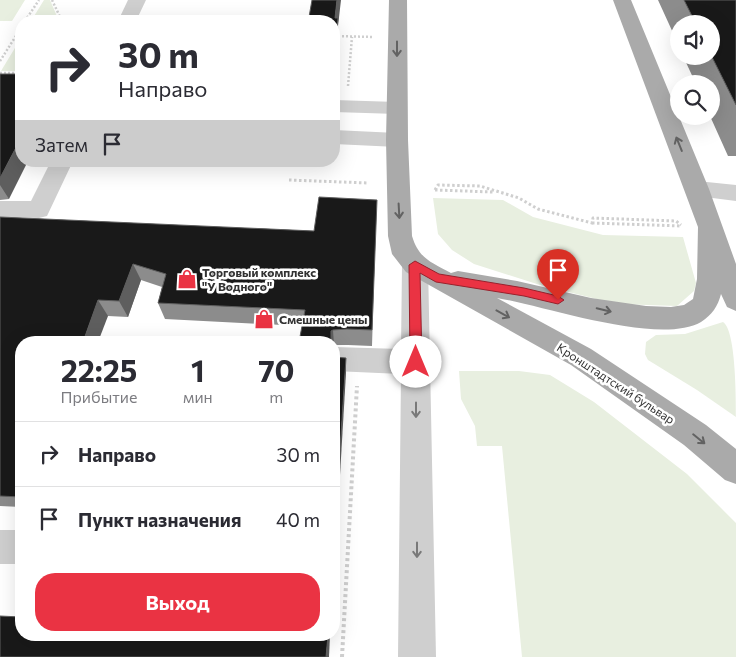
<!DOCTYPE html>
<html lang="ru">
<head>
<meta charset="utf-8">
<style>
	body { margin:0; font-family:Commissioner,sans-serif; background:#f7f7f7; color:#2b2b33; height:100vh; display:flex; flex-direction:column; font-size:19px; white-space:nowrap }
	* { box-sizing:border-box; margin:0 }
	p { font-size:16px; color:#7c7c81 }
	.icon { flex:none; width:28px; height:28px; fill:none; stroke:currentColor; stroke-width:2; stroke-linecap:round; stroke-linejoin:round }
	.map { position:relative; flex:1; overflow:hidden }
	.drawer { position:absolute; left:15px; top:336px; width:325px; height:305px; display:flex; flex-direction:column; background:#fff; border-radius:20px; box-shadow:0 5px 20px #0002 }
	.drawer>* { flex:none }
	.guide { position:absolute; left:15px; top:15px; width:325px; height:152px; border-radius:20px; box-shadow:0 5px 20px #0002; background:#fff; color:#2b2b33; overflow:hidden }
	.tools { position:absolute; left:670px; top:15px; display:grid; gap:10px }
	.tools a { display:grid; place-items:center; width:50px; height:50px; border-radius:50%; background:#fff; box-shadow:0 5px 20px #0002; font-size:25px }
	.pin { position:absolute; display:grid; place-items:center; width:42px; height:42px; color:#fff; margin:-51px -21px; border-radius:50% 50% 50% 0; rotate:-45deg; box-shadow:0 0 5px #0007 }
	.pin .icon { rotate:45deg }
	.me { position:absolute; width:55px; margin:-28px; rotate:0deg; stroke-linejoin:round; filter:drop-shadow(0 0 4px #0008) }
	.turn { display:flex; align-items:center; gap:18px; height:105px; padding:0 20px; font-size:22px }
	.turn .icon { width:65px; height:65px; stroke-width:2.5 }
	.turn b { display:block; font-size:35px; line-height:42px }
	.then { display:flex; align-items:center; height:48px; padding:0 20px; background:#0003; gap:10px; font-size:19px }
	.eta { display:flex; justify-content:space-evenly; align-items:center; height:85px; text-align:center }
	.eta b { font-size:30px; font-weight:700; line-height:35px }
	.primary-button { display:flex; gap:10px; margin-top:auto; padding:10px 20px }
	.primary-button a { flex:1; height:58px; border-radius:20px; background:#ea3343; color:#fff; font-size:20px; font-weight:700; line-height:58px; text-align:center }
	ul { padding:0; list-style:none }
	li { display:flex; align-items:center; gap:15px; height:65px; padding:0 20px; border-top:1px solid #e1e1e2 }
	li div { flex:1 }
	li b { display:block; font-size:19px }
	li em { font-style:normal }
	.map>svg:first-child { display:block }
</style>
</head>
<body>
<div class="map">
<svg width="736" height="657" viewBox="0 0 736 657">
	<rect width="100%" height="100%" fill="#fff"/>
	<g fill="#e8efe0">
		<polygon points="0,0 25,0 12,21 0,21"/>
		<polygon points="44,0 50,0 59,21 31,21"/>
		<polygon points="21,38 21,71 1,71"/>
		<polygon points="433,198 503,200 533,217 603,235 683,237 696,283 694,291 677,306 617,304 540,285 474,264 452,250 438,234"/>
		<path d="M 723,322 C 736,330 736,398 736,417 L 697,390 L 648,360 L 645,354 L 646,342 L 656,335 L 685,334 Z"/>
		<polygon points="459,371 519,371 550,375 594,402 687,474 736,523 736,657 522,657 502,446 477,446 475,426 461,399"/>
	</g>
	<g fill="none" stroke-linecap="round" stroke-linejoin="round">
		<g stroke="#cfcfcf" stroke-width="2.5" stroke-dasharray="2 2" stroke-linecap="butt">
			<polyline points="52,0 62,21"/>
			<polyline points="25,21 39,0"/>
			<polyline points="334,36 373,37"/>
			<polyline points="0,61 21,28"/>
			<polyline points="0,73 21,73"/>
			<polyline points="348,86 352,37"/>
		</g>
		<g stroke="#cfcfcf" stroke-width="3" stroke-dasharray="2.5 2.5" stroke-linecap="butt">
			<polyline points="289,180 368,183"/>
			<polyline points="435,190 438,185 480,186 519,198 538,209 592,223 593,218 676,221 681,225"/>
			<polyline points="435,190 493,192"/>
			<polyline points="592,223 681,226"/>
		</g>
		<polyline stroke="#cfcfcf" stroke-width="4" stroke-dasharray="3 3" stroke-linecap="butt" points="342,657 357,386"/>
		<g fill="#cfcfcf" fill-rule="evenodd">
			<polygon points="128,0 146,0 136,21 118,21"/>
			<polygon points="334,100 397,102 404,103 407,108 404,113 397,114 334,112"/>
			<polygon points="334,130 397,133 405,135 408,140 405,145 397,147 334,144"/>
			<polygon points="51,161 73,161 47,216 39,218 0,217 0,201 31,201"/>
			<polygon points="697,181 736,185 736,201 689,195 685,189 689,183"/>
			<polygon points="415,255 424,258 428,265 436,657 398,657 401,374 334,371 334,347 401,349 402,265 406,258"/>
			<rect x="0" y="530" width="21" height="34"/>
		</g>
		<path fill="#aaa" fill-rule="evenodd" d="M 389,0 L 407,0 L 408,140 L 412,236 C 419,259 431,262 451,273 L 458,271 L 517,281 L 591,298 L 646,306 L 671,307 L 684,305 L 693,299 L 697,279 L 698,227 L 613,0 L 631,0 L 709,189 L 736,264 L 736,311 L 727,307 L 721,294 C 718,306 712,315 701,322 C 659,346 545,306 497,298 L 591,349 L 706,425 L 736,449 L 736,484 L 725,480 L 684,445 L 571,365 L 406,272 L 392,254 L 388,236 L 386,140 Z"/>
	</g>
	<g fill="#8c8c8c">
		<polygon points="658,0 736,0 736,156 728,156 710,116 711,116 711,84 696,84 683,56 711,56 711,24 679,24 679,46"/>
		<polygon points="334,21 338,26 339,45 335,85 334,85"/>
		<polygon points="0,74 9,199 0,200"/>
		<polygon points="0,217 314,231 376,217 372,346 348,345 334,345 302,326 165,319 158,303 162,287 141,280 128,317 108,316 21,342 21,507 0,506"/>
	</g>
	<g fill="#5e5e5e">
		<polygon points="337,0 341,0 338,26 339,45 335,85 334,57 335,18"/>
		<polygon points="21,138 21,161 28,161 9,199 0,185 0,178"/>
		<polygon points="133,264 141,280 128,317 119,301"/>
		<polygon points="98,300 108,316 98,342 83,342"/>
		<polygon points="333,330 334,345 334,342 331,342 331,331"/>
		<polygon points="346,358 346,373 334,577 334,543"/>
		<polygon points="328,635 330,635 329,657 326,657"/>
	</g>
	<g fill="#191919" stroke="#5e5e5e">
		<polygon points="312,0 337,0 335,18 338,18 334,57 334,21 226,21 228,16 309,17"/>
		<polygon points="684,0 736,0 736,105 711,55 711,24 696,24"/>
		<polygon points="0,74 21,74 21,138 0,178"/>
		<polygon points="319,197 377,200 372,330 347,329 333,330 331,331 331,342 299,342 305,310 158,303 166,274 133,264 119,301 98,300 83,342 21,342 21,497 0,496 0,217 314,231"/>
		<polygon points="334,357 346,358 334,543"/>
		<polygon points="0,616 21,617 21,635 328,635 326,657 0,657"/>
	</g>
	<defs><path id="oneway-shaft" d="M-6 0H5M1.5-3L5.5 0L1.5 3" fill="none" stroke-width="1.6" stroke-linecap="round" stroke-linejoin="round" transform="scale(1.25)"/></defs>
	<g stroke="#626262">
		<use href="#oneway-shaft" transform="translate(397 49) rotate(90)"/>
		<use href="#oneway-shaft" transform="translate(679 144) rotate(-112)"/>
		<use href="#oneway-shaft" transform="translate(399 211) rotate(87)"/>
		<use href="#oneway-shaft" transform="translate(604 310) rotate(13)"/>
		<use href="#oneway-shaft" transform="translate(503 314) rotate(29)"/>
		<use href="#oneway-shaft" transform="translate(699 439) rotate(39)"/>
	</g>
	<g stroke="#797979">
		<use href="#oneway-shaft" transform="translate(416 410) rotate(90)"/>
		<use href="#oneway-shaft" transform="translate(417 550) rotate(90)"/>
	</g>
	<polygon fill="#ea3343" stroke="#98212c" points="415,261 439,274 524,288 558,296 564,300 558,304 524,296 436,282 420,273 422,362 420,365 411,365 410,362 409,265"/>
	<defs>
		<symbol id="shop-bare" viewBox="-9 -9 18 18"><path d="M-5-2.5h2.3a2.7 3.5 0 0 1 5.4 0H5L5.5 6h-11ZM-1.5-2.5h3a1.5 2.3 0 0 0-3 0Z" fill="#ea3343" stroke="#fff" stroke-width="2.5" paint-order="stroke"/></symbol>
	</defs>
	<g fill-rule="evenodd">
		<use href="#shop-bare" x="173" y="265" width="28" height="28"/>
		<use href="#shop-bare" x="250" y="305" width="28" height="28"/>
	</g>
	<g text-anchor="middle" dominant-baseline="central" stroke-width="5" stroke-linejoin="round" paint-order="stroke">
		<g font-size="12" font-weight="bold" fill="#323232" stroke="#fff" text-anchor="start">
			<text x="202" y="272">Торговый комплекс<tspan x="202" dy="14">"У Водного"</tspan></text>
			<text x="279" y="319">Смешные цены</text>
		</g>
		<g font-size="12" fill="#323232" stroke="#fff">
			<text transform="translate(616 383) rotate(33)">Кронштадтский бульвар</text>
		</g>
	</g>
</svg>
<div class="tools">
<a><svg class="icon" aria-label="sound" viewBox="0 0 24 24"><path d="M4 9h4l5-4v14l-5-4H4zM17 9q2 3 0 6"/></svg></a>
<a><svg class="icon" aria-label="search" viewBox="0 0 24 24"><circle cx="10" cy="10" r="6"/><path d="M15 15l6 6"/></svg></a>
</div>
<div class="pin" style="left:558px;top:300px;background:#d93025"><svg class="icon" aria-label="arrive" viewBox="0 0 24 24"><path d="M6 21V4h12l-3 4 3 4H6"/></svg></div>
<svg class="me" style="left:416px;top:362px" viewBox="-20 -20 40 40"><circle r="19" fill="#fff"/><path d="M0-13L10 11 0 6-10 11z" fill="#ea3343"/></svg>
<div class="guide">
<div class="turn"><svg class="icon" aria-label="right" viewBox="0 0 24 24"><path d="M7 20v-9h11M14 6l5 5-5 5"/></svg><div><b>30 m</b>Направо</div></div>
<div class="then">Затем<svg class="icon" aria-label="arrive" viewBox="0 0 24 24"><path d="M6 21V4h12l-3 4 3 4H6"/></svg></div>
</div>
<section class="drawer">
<div class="eta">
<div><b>22:25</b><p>Прибытие</p></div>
<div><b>1</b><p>мин</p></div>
<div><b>70</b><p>m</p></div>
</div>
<ul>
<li><svg class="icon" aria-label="right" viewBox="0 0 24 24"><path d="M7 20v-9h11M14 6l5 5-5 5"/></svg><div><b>Направо</b></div><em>30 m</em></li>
<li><svg class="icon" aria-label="arrive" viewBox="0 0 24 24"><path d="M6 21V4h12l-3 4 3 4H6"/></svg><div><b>Пункт назначения</b></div><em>40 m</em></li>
</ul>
<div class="primary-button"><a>Выход</a></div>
</section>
</div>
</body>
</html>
